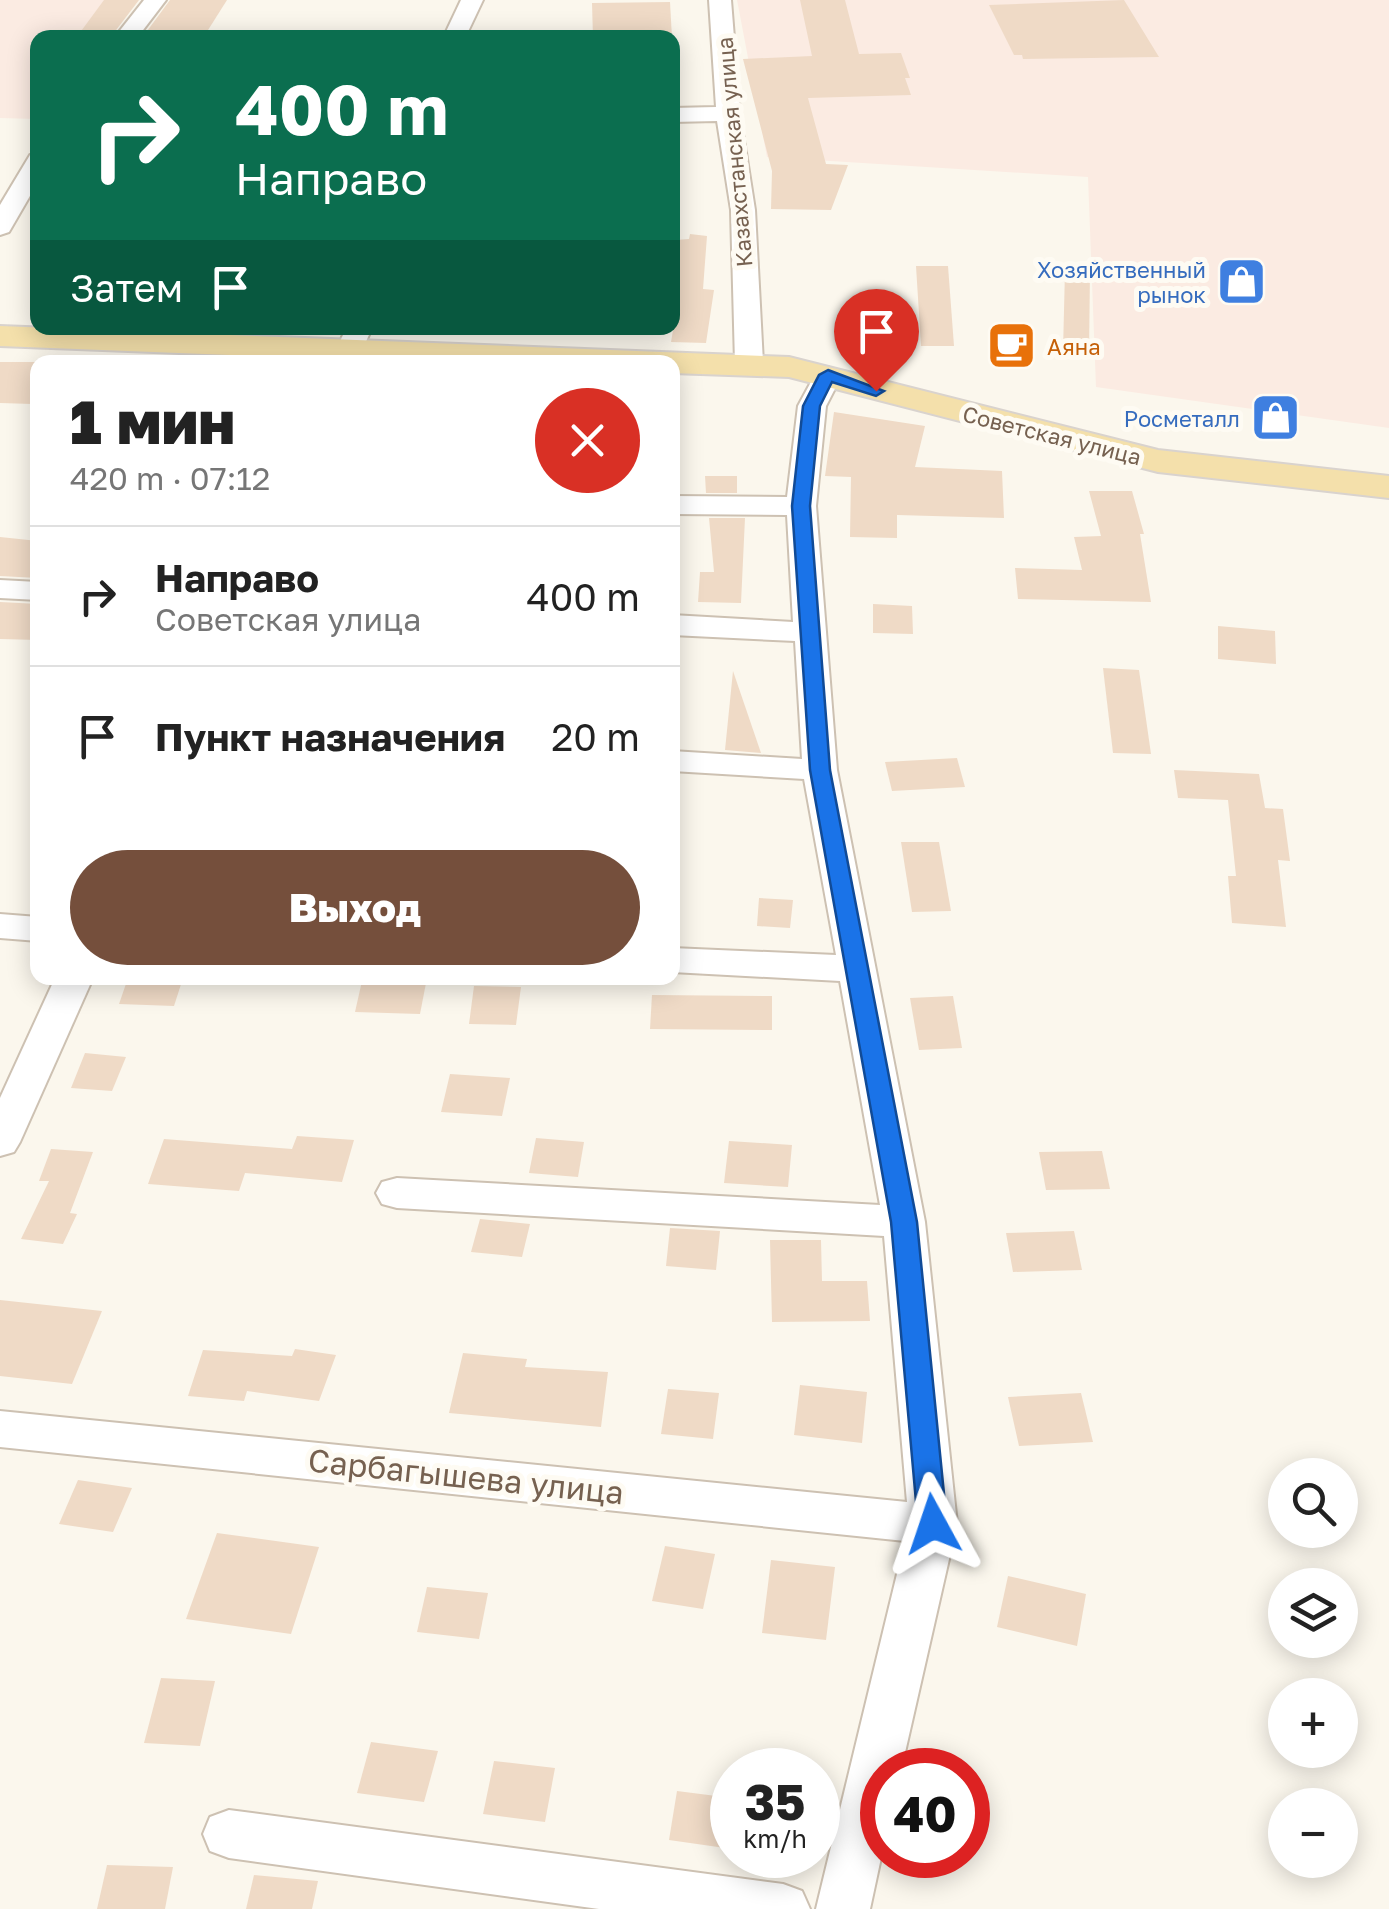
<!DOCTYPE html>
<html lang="ru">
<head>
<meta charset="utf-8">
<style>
	body { margin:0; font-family:"Golos Text",sans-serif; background:#f2f2f2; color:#222; height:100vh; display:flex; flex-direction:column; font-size:38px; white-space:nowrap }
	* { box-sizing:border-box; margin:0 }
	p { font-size:32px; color:#767676 }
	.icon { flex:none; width:55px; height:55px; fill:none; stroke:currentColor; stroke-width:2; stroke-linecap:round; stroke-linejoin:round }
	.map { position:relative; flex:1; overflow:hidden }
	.side { position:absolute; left:30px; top:355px; width:650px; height:630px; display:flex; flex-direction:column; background:#fff; border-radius:20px; box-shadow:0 5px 25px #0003 }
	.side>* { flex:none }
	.guide { position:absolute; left:30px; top:30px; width:650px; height:305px; border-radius:20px; box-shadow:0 5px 25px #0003; background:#0b6e4f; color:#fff; overflow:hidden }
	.fabs { position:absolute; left:1268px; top:1458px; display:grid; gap:20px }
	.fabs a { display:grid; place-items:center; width:90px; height:90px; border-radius:50%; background:#fff; box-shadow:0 5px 25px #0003; font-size:50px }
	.speed { position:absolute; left:710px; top:1748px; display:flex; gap:20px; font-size:50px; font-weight:700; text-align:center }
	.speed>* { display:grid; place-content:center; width:130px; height:130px; border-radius:50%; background:#fff; box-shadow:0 5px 25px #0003; line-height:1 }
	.speed small { font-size:25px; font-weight:400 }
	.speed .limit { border:15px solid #d22; background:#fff; color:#111 }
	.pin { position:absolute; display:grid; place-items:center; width:85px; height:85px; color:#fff; margin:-102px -42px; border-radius:50% 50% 50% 0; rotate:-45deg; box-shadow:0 0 10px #0007 }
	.pin .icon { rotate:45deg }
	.me { position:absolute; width:110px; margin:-55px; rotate:355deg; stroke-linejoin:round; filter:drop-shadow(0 0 8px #0008) }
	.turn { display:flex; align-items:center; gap:35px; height:210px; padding:0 40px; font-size:45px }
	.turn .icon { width:130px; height:130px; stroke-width:2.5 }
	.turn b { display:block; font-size:70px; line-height:85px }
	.then { display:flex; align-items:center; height:95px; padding:0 40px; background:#0003; gap:20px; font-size:38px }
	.round { display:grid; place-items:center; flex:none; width:105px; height:105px; border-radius:52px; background:#f2f2f2 }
	.overview { display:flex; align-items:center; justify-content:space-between; height:170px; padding:0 40px }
	h1 { font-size:60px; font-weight:800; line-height:75px }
	.action { display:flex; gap:20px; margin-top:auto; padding:20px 40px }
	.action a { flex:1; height:115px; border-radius:60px; background:#754f3c; color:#fff; font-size:40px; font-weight:800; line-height:115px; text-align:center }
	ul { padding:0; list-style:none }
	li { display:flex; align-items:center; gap:30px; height:140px; padding:0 40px; border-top:2px solid #e0e0e0 }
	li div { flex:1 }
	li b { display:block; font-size:38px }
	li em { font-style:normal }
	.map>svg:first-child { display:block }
</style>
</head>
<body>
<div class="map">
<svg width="1389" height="1909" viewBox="0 0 1389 1909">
	<rect width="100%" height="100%" fill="#fbf7ed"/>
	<g fill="#fbebe2">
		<polygon points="0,0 136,0 107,37 38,38 37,119 0,118"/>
		<polygon points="737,0 1389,0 1389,428 1096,387 1088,177 767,157"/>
	</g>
	<g fill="#efdac6">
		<polygon points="104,0 139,0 110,38 76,38"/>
		<polygon points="170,0 227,0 203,38 142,38"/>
		<polygon points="800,0 845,0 859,54 901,53 910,78 905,78 911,95 808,98 826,164 848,165 831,210 771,209 772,171 743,59 812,56"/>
		<polygon points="1124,0 1159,57 1023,59 1022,55 1014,55 989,5"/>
		<polygon points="670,2 672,38 593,38 592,3"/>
		<polygon points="690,234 707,236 703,289 714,290 706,343 671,342 678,301 672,300 676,240 689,239"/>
		<polygon points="916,266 948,266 954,346 921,346"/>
		<polygon points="1065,270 1090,271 1089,351 1063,351"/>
		<polygon points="150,356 276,360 276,362 149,362"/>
		<polygon points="0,362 38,362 38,393 32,404 0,403"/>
		<polygon points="834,412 925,426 915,467 1002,471 1004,518 897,515 897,538 850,537 851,477 825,476"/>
		<polygon points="705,476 737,476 737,493 706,493"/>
		<polygon points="1089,491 1132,491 1144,534 1140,534 1151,602 1018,599 1015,568 1082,570 1074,537 1101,536"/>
		<polygon points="709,518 745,518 741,603 698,602 700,572 714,572"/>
		<polygon points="0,537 38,541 38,578 0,576"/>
		<polygon points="0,602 38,604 38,640 0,639"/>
		<polygon points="873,604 912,606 913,634 873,633"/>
		<polygon points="1218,626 1275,631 1276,664 1218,659"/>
		<polygon points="1103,668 1139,670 1151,754 1113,753"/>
		<polygon points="733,671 761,753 725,750"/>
		<polygon points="957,758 965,787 892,791 885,762"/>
		<polygon points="1174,770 1259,774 1265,808 1283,809 1290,861 1278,860 1286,927 1232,923 1228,876 1236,876 1228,800 1178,798"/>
		<polygon points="901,842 939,842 951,911 912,912"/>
		<polygon points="759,898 793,900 790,928 757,926"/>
		<polygon points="128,978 183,978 174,1006 119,1004"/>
		<polygon points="362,981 426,983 420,1014 355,1012"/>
		<polygon points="474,986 521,987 516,1025 469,1024"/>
		<polygon points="652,995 772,996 772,1030 650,1029"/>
		<polygon points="953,996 962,1048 919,1050 910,998"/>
		<polygon points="85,1053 126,1057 112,1091 71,1088"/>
		<polygon points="450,1074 510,1078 502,1116 441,1112"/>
		<polygon points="297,1136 354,1140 342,1182 245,1173 239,1191 148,1184 164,1139 292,1149"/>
		<polygon points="536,1138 584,1142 578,1177 529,1173"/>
		<polygon points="729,1141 792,1145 788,1187 724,1183"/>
		<polygon points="51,1149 93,1152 70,1213 77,1214 63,1244 21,1239 49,1181 39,1181"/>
		<polygon points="1102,1151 1110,1189 1046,1190 1039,1152"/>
		<polygon points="480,1219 530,1224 522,1257 471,1252"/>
		<polygon points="670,1228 720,1231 716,1270 666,1266"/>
		<polygon points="1074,1231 1082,1270 1013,1272 1006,1233"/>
		<polygon points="770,1240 821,1240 822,1281 867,1281 870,1321 772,1322"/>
		<polygon points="0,1300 102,1311 72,1384 0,1376"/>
		<polygon points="295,1349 336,1355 319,1401 247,1391 244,1401 188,1396 203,1350 292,1356"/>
		<polygon points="463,1353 527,1359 525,1367 608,1372 601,1427 449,1413"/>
		<polygon points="800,1385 867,1392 862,1443 794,1435"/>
		<polygon points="668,1389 719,1393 713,1439 661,1434"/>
		<polygon points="1081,1393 1093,1442 1019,1446 1008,1397"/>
		<polygon points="78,1480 132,1488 113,1532 59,1524"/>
		<polygon points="217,1533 319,1547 291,1634 186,1619"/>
		<polygon points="665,1546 715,1554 703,1609 652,1601"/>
		<polygon points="771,1560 835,1567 826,1640 762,1633"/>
		<polygon points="1008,1576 1086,1594 1077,1646 997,1627"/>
		<polygon points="427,1587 488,1593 479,1639 417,1632"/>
		<polygon points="161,1678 215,1681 200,1746 144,1743"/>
		<polygon points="371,1742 438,1751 424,1802 357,1793"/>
		<polygon points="494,1761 555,1768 545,1822 483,1814"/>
		<polygon points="677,1791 732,1798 732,1849 669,1840"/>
		<polygon points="107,1865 173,1867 165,1909 97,1909"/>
		<polygon points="254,1875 318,1881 312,1909 246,1909"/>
	</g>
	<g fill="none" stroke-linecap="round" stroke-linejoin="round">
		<defs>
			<g id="minor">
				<polygon points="144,0 166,0 137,38 114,38"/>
				<polygon points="461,0 483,0 465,38 443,38"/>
				<polygon points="709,0 731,0 740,114 755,210 763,363 749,371 735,363 731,210 717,121 672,122 672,108 716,107"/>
				<polygon points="38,153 38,182 9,232 0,235 0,205 30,155"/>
				<polygon points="346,328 372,328 357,362 331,362"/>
				<polygon points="828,367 842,375 826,406 816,506 837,770 925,1222 957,1524 901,1770 882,1770 882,1853 870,1909 816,1909 905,1541 0,1447 0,1411 907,1502 884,1236 397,1208 382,1204 376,1193 382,1182 397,1178 880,1205 840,981 672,972 672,948 836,955 804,779 672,771 672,751 802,759 795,641 672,635 672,615 793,622 787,515 672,514 672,496 787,497 798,406 818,369"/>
				<polygon points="0,580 38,582 38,600 0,598"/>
				<polygon points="0,914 38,917 38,941 0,938"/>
				<polygon points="55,978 93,978 20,1142 14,1152 0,1156 0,1098"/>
				<polygon points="229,1810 783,1884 802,1891 810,1909 599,1909 229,1858 210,1851 203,1834 210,1817"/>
			</g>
			<polygon id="major" points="0,326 789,357 1158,450 1389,476 1389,498 1158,472 789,377 672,373 672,362 411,362 0,346"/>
		</defs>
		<use href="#minor" stroke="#cdc1b2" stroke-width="4"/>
		<use href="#major" stroke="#d9d3ce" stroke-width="4"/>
		<use href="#minor" fill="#fff" fill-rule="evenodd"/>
		<use href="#major" fill="#f4e0ab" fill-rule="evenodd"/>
	</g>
	<polygon fill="#1a73e8" stroke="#114b97" stroke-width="2.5" points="828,370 884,391 876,396 832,382 820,406 810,506 830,770 917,1222 947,1524 943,1532 933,1536 923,1532 918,1524 891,1222 810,770 792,506 803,406 819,375"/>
	<defs>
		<symbol id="shop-square" viewBox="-11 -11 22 22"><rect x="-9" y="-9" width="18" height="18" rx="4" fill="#3f7fe0" stroke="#fefbf3"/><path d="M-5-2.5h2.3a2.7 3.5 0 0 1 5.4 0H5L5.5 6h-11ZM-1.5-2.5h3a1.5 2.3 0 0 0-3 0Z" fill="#fff"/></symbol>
		<symbol id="cafe-square" viewBox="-11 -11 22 22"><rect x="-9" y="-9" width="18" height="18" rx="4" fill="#e8710a" stroke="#fefbf3"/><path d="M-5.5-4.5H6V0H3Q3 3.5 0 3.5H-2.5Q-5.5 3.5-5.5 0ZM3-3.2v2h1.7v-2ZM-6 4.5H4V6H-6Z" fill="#fff"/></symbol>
	</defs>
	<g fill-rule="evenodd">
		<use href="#shop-square" x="1214" y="254" width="55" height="55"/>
		<use href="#cafe-square" x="984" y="318" width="55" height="55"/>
		<use href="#shop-square" x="1248" y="390" width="55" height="55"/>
	</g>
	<g text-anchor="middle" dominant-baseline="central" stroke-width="10" stroke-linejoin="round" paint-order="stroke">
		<g font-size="22" fill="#766150" stroke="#fefbf3">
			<text transform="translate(734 152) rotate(-95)">Казахстанская улица</text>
			<text transform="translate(1052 435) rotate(14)">Советская улица</text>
		</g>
		<g font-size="22" fill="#366cbe" stroke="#fefbf3" text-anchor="end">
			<text x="1206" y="269">Хозяйственный<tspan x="1206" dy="25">рынок</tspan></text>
			<text x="1240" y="418">Росметалл</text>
		</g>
		<g font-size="22" fill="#c56008" stroke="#fefbf3" text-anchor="start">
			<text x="1047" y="346">Аяна</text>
		</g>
		<g font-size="32" fill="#766150" stroke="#fefbf3">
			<text transform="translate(466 1476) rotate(6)">Сарбагышева улица</text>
		</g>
	</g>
</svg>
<div class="fabs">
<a><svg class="icon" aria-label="search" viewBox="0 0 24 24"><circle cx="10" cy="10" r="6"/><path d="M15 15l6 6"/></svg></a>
<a><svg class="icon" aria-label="layers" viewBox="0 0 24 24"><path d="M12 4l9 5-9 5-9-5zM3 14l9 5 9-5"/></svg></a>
<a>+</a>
<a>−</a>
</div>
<div class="speed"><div>35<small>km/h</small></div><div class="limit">40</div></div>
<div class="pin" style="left:876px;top:391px;background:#d93025"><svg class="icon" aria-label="arrive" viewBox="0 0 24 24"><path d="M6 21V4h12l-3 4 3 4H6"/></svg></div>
<svg class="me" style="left:933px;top:1524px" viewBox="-20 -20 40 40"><path d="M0-17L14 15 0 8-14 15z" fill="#1a73e8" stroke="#fff" stroke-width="4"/></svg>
<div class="guide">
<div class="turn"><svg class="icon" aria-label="right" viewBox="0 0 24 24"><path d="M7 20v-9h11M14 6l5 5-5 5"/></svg><div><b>400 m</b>Направо</div></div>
<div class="then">Затем<svg class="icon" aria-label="arrive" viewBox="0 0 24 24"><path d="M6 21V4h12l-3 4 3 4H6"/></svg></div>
</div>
<section class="side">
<div class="overview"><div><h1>1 мин</h1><p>420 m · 07:12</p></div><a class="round" style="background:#d93025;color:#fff"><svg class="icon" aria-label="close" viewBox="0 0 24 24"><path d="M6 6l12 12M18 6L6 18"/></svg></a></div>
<ul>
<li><svg class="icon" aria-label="right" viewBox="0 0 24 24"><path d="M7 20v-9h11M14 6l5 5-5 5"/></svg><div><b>Направо</b><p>Советская улица</p></div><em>400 m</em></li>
<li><svg class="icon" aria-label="arrive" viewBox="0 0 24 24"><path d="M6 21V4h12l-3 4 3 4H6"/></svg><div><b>Пункт назначения</b></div><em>20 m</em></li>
</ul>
<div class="action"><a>Выход</a></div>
</section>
</div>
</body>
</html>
